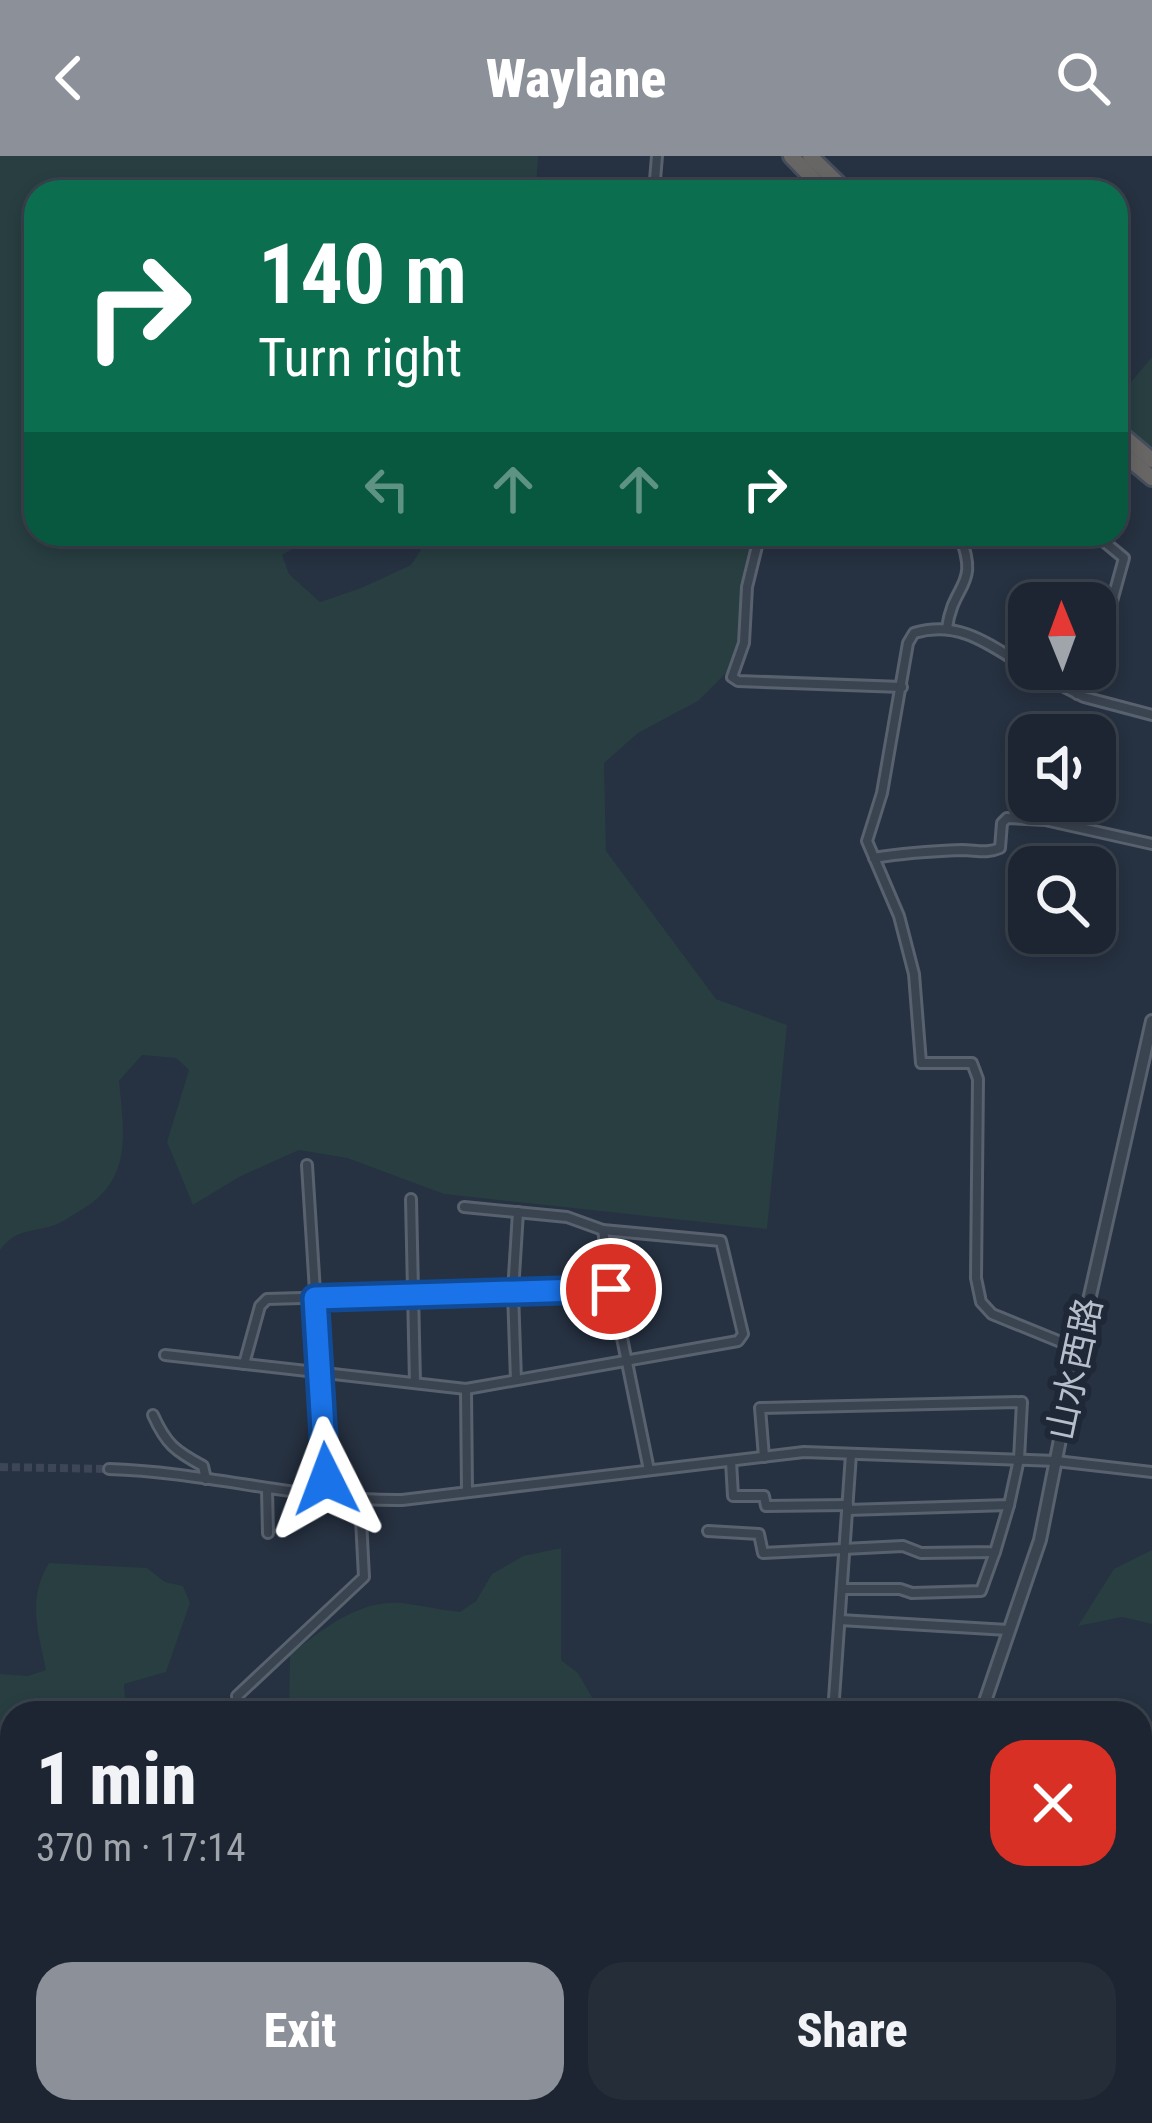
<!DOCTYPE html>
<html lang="en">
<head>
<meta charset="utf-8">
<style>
	body { margin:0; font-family:"Roboto Condensed","Noto Sans SC",sans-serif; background:#252d39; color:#f1f3f6; height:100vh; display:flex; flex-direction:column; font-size:45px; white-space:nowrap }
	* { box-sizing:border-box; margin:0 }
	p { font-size:39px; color:#a0a5ab }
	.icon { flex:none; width:66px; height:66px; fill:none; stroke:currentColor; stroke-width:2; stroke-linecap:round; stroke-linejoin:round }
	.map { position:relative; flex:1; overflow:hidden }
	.side { position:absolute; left:0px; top:1545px; width:1152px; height:423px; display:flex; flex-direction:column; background:#1c2531; border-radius:36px 36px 0 0; box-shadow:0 6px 18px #0003,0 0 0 3px #3a424d }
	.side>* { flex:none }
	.top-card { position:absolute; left:24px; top:24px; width:1104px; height:366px; border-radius:36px; box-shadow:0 6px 18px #0003,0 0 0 3px #3a424d; background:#0b6e4f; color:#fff; overflow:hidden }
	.needle { width:78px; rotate:359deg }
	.fabs { position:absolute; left:1008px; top:426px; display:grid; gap:24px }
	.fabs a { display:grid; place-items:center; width:108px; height:108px; border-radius:24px; background:#1c2531; box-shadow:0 6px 18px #0003,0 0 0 3px #3a424d; font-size:60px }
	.pin { position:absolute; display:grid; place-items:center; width:102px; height:102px; color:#fff; margin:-51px; border:6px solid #fff; border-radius:50%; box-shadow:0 3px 12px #0007 }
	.me { position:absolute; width:132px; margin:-66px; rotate:357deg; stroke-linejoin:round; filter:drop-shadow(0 0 9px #0008) }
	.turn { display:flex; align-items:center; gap:42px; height:252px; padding:0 36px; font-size:54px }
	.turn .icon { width:156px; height:156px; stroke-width:2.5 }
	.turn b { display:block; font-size:84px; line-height:102px }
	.lanes { display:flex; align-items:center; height:114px; padding:0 36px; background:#0003; justify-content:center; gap:60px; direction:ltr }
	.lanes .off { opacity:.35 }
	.round { display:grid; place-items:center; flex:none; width:126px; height:126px; border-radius:36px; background:#252d39 }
	.overview { display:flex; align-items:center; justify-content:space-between; height:204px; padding:0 36px }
	h1 { font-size:72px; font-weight:800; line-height:90px }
	.primary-button { display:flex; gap:24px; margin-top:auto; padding:24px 36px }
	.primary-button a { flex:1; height:138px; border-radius:36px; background:#8c9099; color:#fff; font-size:48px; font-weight:800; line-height:138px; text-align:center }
	.primary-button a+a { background:#252d39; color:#f1f3f6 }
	header { display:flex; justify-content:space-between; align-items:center; height:156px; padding:0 36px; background:#8c9099; color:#fff; font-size:54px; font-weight:800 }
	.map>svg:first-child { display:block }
</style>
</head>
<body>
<header><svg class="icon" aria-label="back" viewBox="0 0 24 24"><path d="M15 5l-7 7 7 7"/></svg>Waylane<svg class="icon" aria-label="search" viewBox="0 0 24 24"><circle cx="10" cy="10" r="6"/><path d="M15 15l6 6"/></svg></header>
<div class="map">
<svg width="1152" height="1967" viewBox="0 0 1152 1967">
	<rect width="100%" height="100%" fill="#263141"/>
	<g fill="#283e41">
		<path d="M 0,0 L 538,0 L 536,36 L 36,36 L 36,378 L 319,378 L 282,399 L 289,418 L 320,446 L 361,432 L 411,409 L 431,378 L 763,378 L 737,506 L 698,545 L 638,577 L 604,607 L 606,695 L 716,843 L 787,869 L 767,1073 L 444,1038 L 347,1002 L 299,994 L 239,1021 L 193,1049 L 167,986 L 189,914 L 176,902 L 142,899 L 119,925 C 124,976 133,1023 83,1053 C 72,1059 61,1068 49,1071 C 28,1076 14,1075 0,1094 Z"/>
		<polygon points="1152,201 1152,292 1116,263 1116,244"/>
		<path d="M 561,1392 L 561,1504 L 578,1517 L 601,1557 L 289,1557 L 290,1499 C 321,1474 359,1443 402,1447 C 421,1449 440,1454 460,1456 L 476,1445 L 492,1418 L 523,1400 Z"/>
		<polygon points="1152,1394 1152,1468 1122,1461 1078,1470 1114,1413"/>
		<path d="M 49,1407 L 147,1412 L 165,1426 L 183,1430 L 190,1447 L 166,1516 L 124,1528 L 126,1557 L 12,1557 L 12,1956 L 669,1956 L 677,1962 L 674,1967 L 0,1967 L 0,1518 L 28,1520 L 46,1514 C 38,1476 27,1442 49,1407 Z"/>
	</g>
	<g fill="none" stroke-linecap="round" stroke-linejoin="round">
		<polyline stroke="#3c4656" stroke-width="8" stroke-dasharray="8 4" stroke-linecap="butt" points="0,1311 109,1313"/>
		<defs>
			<g id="minor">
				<polyline points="654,36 657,0"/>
				<polyline points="760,378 747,431 744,487 732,521 738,525 902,531"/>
				<polyline points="1095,378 1124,402 1095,507"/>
				<path d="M 947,472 C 953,426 981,431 959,378"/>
				<path d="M 1029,513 C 991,490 960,463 914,477 L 908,487 L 882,637 L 867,685 L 899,760 L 914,818 L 921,907 L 972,907 L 978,923 L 976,1122 L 981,1146 L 992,1158 L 1078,1193"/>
				<polyline points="1029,513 1084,541 1152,559"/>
				<polyline points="1077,538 1091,513"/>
				<path d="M 874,702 C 903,697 932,695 962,694 C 976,694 987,698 1000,692 L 1002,667 L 1007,662 L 1045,664 L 1152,688"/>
				<polyline points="307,1009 328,1341"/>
				<polyline points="411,1043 415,1227"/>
				<polyline points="603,1074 612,1133 649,1314"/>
				<polyline points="165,1199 466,1233 738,1185 743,1178 721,1085 603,1074 567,1061 464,1051"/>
				<polyline points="244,1208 260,1150 267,1143 612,1133"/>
				<polyline points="516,1224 513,1136 518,1056"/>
				<polyline points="466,1233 467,1336"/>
				<path d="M 153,1259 C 166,1288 175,1295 203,1310 L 206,1323"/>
				<polyline points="764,1301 760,1252 1022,1246 1019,1303 1009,1349 847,1354"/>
				<polyline points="731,1305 733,1340 764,1340 766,1350 848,1349"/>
				<path d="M 109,1313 C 208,1316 303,1345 402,1344 L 804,1296 L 1056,1305 L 1152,1316"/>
				<polyline points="267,1334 268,1377"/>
				<polyline points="708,1375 759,1378 763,1397 903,1390 921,1397 995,1396 1009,1349"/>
				<polyline points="843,1433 900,1433 912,1437 981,1435 995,1396"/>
				<polyline points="840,1464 1008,1474"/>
				<polyline points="237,1540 364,1421 360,1344"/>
				<polyline points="833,1557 851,1298"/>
			</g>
			<g id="tertiary">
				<polyline points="981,1557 1040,1384 1078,1193 1152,865"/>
				<polyline points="862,1967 869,1956"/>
			</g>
			<g id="trunk">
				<polyline points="791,0 826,36"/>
				<polyline points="810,0 847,36"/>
				<polyline points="1116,274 1152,304"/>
				<polyline points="1116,292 1152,322"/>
			</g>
		</defs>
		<use href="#minor" stroke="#58616e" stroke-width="14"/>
		<use href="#tertiary" stroke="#58616e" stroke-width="16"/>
		<use href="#trunk" stroke="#454e5b" stroke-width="20"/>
		<use href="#minor" stroke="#3a4350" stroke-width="8"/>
		<use href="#tertiary" stroke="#3a4350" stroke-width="10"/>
		<use href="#trunk" stroke="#676664" stroke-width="14"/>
	</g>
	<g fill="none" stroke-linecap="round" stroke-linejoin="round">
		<defs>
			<polyline id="route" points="326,1323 315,1142 611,1133"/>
		</defs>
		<use href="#route" stroke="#114b97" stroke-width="30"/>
		<use href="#route" stroke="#1a73e8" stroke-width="21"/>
	</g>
	<g text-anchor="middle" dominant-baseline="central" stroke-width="12" stroke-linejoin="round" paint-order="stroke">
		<g font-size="36" fill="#b7becb" stroke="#1f2836">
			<text transform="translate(1075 1213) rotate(-78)">山水西路</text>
		</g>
	</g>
</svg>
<div class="fabs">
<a><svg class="needle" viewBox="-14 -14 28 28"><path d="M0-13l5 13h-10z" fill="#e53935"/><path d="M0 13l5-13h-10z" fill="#a0a5ab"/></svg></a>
<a><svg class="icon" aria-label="sound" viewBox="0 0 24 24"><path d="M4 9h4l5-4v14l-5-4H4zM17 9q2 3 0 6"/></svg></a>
<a><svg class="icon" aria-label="search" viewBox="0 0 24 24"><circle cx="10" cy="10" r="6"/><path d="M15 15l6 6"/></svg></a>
</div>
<div class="pin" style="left:611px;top:1133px;background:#d93025"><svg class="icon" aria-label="arrive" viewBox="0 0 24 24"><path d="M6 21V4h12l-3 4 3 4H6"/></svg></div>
<svg class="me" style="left:326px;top:1323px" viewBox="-20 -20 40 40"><path d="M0-17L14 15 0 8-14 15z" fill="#1a73e8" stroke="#fff" stroke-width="4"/></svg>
<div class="top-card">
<div class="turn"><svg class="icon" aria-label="right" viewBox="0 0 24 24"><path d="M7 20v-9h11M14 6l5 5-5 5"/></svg><div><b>140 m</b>Turn right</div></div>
<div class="lanes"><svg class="icon off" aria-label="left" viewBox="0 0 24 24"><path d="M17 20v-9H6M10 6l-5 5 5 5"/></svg><svg class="icon off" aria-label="ahead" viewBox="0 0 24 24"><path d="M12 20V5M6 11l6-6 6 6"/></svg><svg class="icon off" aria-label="ahead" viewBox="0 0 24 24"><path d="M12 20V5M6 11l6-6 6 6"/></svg><svg class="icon" aria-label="right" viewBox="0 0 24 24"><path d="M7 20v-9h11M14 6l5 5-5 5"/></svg></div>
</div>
<section class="side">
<div class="overview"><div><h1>1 min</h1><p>370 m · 17:14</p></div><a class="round" style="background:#d93025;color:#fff"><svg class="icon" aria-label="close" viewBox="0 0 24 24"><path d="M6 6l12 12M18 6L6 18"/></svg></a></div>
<div class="primary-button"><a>Exit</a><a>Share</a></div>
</section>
</div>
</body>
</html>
